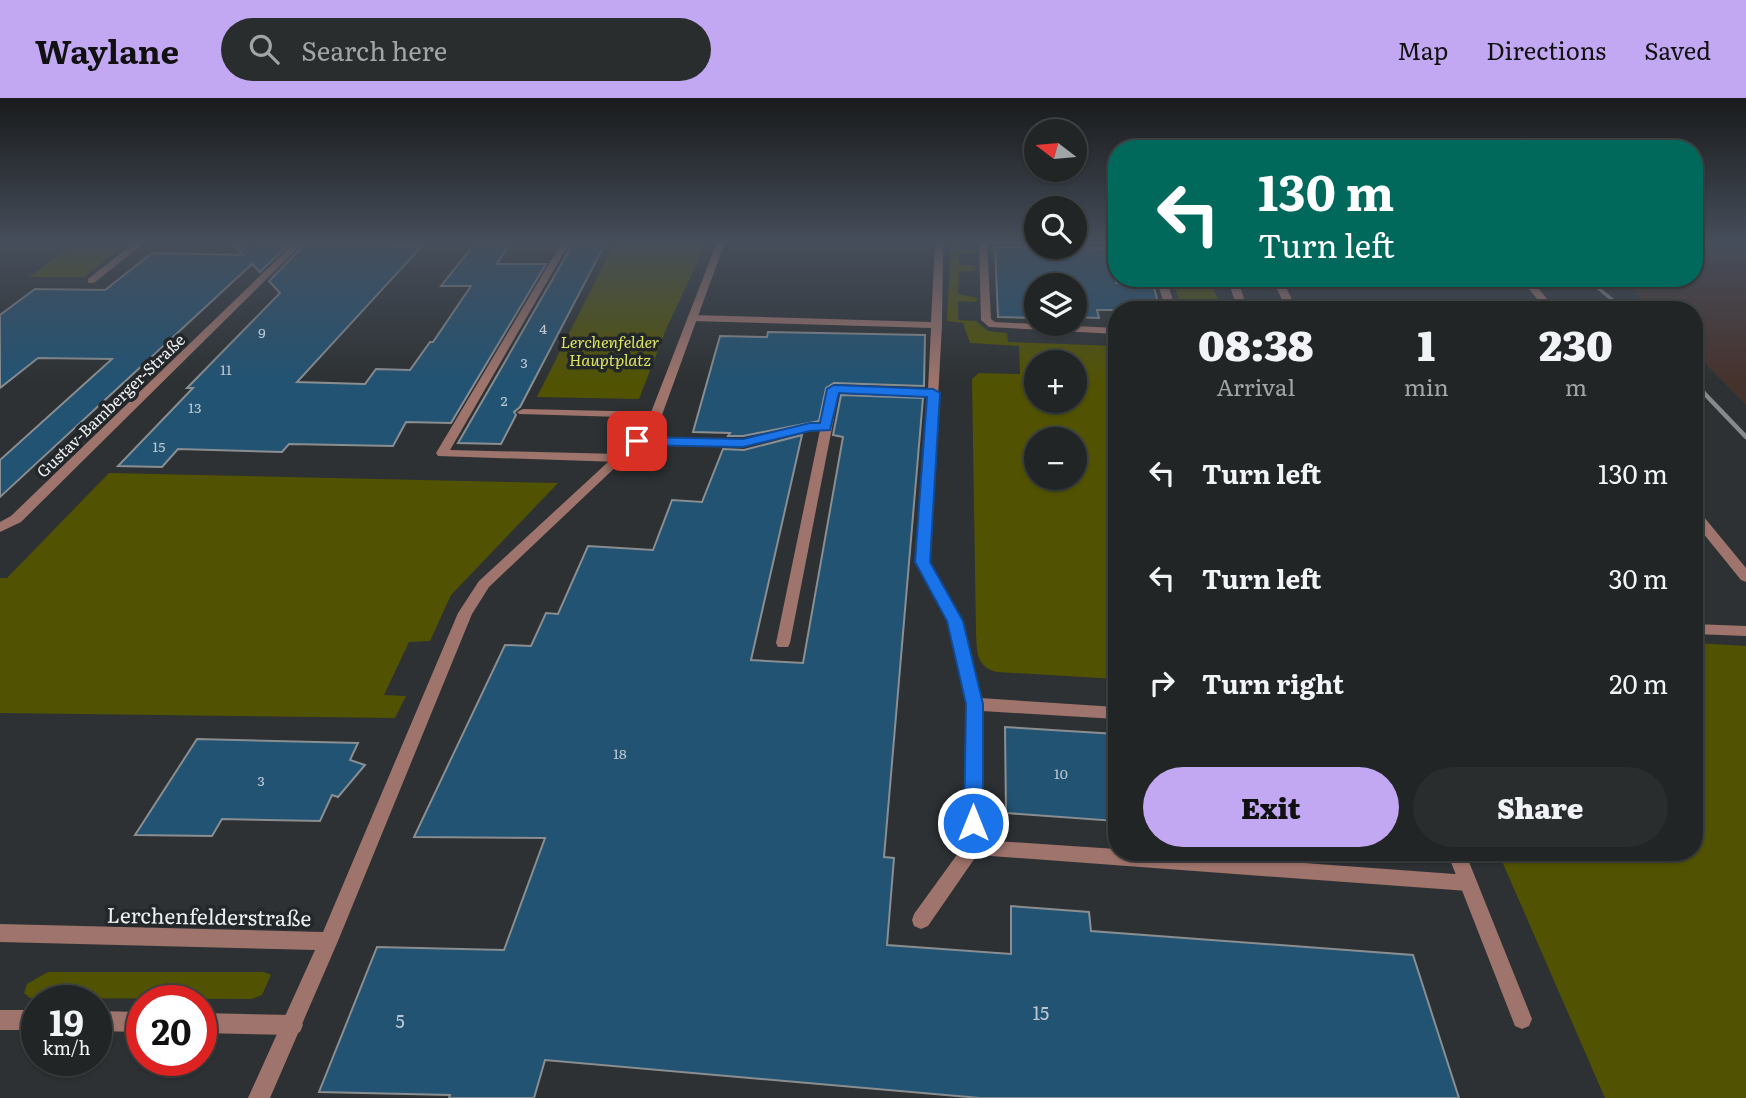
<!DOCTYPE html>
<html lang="en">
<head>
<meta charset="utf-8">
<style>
	body { margin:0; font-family:Literata,serif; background:#2a2d2e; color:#f1f3f6; height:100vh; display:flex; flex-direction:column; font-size:26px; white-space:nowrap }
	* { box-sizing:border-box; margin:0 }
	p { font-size:23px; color:#a2a5a7 }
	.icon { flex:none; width:38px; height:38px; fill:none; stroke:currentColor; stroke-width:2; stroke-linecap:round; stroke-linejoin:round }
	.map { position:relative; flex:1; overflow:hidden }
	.sheet { position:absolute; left:1108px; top:203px; width:595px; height:560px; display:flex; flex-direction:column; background:#222526; border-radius:28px; box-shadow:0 2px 5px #0004,0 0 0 2px #3f4243 }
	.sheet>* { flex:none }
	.banner { position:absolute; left:1108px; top:42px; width:595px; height:147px; border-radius:28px; box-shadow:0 2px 5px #0004,0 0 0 2px #3f4243; background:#00695c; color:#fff; overflow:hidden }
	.needle { width:46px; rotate:286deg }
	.controls { position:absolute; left:1024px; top:21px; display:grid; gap:14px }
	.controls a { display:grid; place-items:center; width:63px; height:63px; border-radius:50%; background:#222526; box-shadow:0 2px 5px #0004,0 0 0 2px #3f4243; font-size:35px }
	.speed { position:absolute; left:21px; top:887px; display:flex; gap:14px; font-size:35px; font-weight:700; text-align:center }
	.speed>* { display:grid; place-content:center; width:91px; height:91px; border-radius:50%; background:#222526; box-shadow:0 2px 5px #0004,0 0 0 2px #3f4243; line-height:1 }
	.speed small { font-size:18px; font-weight:400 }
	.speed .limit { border:10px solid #d22; background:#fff; color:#111 }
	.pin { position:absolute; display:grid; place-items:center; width:60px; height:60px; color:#fff; margin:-30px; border-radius:14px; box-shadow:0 4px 10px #0006 }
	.me { position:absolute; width:77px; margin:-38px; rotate:0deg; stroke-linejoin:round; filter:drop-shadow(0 0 5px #0008) }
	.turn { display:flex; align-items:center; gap:24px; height:147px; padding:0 35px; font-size:32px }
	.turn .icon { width:91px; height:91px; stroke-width:2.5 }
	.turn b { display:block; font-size:49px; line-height:60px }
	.eta { display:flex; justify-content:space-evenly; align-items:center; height:119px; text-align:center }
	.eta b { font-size:42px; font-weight:800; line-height:49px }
	.button { display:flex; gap:14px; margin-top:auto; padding:14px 35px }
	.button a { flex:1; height:80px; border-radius:42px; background:#c2a8f3; color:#111; font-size:28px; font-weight:800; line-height:80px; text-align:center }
	.button a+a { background:#2a2d2e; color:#f1f3f6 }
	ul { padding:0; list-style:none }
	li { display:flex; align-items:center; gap:21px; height:105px; padding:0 35px }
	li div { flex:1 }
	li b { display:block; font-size:26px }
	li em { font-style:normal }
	header { display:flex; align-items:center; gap:42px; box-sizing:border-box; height:98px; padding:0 35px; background:#c2a8f3; color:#111 }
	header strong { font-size:33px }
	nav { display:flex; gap:38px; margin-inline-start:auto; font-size:24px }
	.search { width:490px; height:63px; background:#2a2d2e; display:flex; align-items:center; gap:18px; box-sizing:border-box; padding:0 24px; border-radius:38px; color:#a2a5a7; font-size:26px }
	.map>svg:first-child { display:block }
</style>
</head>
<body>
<header>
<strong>Waylane</strong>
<div class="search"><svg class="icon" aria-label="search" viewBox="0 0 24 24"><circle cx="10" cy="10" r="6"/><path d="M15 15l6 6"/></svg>Search here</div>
<nav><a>Map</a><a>Directions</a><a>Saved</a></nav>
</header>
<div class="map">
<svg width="1746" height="1000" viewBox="0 0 1746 1000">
	<rect width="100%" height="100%" fill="#2d3133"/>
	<polygon fill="#46322d" points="1694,144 1746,144 1746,307 1694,254 1694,212 1652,212 1621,180 1694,180"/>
	<g fill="#515302" fill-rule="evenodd">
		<polygon points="615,144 707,144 667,229 639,301 537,299"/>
		<path d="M 951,144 L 960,144 L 960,149 L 978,152 L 976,155 L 959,155 L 959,167 L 975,168 L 978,172 L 959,174 L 958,196 L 978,200 L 976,204 L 958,203 L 958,222 L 976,223 L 988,233 L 1007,235 L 1008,244 L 1116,248 L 1116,581 L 997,574 C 976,569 977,554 976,535 L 972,281 L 979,275 L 1020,276 L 1019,248 L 970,245 L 963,225 L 947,223 ZM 1036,264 L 1074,264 L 1074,303 L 1036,303 ZM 1036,341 L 1074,341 L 1074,380 L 1036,380 Z"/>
		<polygon points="68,150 121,150 84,179 29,179"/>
		<polygon points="1172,180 1208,180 1223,212 1182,212"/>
		<polygon points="109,375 558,385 451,497 430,543 409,544 384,597 406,598 395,620 0,615 0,480 7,480"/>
		<polygon points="1694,545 1746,548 1746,1000 1605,1000 1498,754 1694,754"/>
		<polygon points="48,874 264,874 271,877 262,897 251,901 30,900 24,895 27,886"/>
	</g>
	<g fill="#225373" stroke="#8a8e91" stroke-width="2">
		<polygon points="231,144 291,144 260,174 252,166 0,399 0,362 112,261 38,260 0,290 0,217 35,191 105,192 152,155 243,157"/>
		<polygon points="307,144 422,148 297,284 365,286 376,271 410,272 430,244 433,244 471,188 441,188 476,144 511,144 497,166 546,166 451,325 406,324 393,348 289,346 282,354 178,351 162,369 118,368 193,290 187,290 280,195 269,183"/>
		<polygon points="574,144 606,144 520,309 514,314 516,317 501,346 458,345"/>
		<polygon points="995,149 1116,150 1116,185 1153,186 1160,212 1097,212 1099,220 1074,219 1074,187 1036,187 1036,220 998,219"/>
		<polygon points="768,234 925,237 924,288 834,285 826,290 819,323 743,338 728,338 730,335 693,334 720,238 767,239"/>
		<polygon points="841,297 923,300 884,759 894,760 887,847 1011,856 1011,808 1089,814 1091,833 1413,857 1459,1000 980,1000 545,962 534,1000 449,1000 450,997 319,994 377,849 504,852 545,740 414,739 505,547 531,548 546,515 558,516 588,448 653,452 672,402 702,404 723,351 744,352 802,337 751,562 803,565 843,339 833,337"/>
		<polygon points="1005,629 1116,636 1116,723 1006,715"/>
		<polygon points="197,641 358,645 350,662 365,667 338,699 332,697 320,723 222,721 212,738 135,737"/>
	</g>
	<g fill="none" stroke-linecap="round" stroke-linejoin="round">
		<g fill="#9f746c" fill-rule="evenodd">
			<polygon points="135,144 145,144 94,185 88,185 88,181"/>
			<polygon points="562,144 570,144 450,352 619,356 625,360 619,364 438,358 436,355"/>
			<polygon points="935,144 943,144 942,227 929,464 962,523 980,600 1116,609 1116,621 982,613 982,742 1116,751 1116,754 1155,754 1468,777 1474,779 1477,785 1474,791 1468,793 977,757 928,828 921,831 914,828 912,822 914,816 964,747 966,606 948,523 915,464 927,298 839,294 790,545 788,549 778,549 776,545 820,332 810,332 743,349 637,347 631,343 637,339 743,341 810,326 821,326 829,291 834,288 928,291 931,230 692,223 687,220 692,217 931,224"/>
			<polygon points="979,144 987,144 991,221 995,224 1116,230 1116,236 989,229 981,222"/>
			<polygon points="1156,180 1166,180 1176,212 1166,212"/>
			<polygon points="1277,180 1287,180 1286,189 1297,212 1287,212 1276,189"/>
			<polygon points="1520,180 1530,180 1556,212 1546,212"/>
			<polygon points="523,311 656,314 662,317 656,320 519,316 517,314"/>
			<polygon points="1694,412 1699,413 1746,470 1746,484 1741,482 1694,424"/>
			<polygon points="1694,526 1746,528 1746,538 1694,536"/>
			<rect x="0" y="912" width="37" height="20"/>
			<polygon points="96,913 142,914 142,934 96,933"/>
			<polygon points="201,915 293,917 300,920 303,927 300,934 293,937 201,935"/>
		</g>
		<g fill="#9f746c" fill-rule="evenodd">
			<polygon points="295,144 304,144 21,424 0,434 0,424 11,418"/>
			<polygon points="717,144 725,144 662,317 641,345 489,489 472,516 338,843 270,1000 248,1000 315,852 0,844 0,826 323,834 458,515 479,483 633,341 650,317"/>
			<polygon points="1227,180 1237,180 1248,212 1238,212"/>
			<polygon points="1447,754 1465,754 1532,921 1529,928 1522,931 1515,928"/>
		</g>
		<g stroke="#878a8c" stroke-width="3.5">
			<polyline points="1586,180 1621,209"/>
			<polyline points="1694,284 1704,294"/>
		</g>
		<polyline stroke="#878a8c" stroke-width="4.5" points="1702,293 1746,339"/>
	</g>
	<linearGradient id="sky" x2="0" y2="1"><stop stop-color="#191b1c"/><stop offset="0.51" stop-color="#464e5b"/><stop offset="1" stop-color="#464e5b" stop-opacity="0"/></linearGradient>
	<rect width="1746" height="284" fill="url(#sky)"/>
	<polygon fill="#1a73e8" stroke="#114b97" stroke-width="2" points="834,287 933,291 940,295 930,464 963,523 983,606 983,725 980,731 973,733 966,731 964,725 966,606 947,523 915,464 927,299 839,295 830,332 810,333 743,349 637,347 631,343 637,339 743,341 810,325 820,325 827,291"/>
	<g text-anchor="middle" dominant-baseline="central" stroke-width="7" stroke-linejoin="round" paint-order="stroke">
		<g font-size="14" fill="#bac7d1">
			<text x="543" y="230">4</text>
			<text x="262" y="234">9</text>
			<text x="524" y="264">3</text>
			<text x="226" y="271">11</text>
			<text x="504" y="302">2</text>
			<text x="195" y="309">13</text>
			<text x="159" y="348">15</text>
			<text x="620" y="655">18</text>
			<text x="1061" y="675">10</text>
			<text x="261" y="682">3</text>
		</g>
		<g font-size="16" font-style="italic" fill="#dde460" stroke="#232729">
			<text x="610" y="243">Lerchenfelder<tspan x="610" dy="18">Hauptplatz</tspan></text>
		</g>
		<g font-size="16" fill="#eceef0" stroke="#232729">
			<text transform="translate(110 307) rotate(-44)">Gustav-Bamberger-Straße</text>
		</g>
		<g font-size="18" fill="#bac7d1">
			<text x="1041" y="914">15</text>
			<text x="400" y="922">5</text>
		</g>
		<g font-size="21" fill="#eceef0" stroke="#232729">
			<text transform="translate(209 817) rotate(1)">Lerchenfelderstraße</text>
		</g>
	</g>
</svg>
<div class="controls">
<a><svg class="needle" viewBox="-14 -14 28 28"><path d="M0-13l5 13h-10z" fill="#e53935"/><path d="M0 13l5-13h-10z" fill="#a2a5a7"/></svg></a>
<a><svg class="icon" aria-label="search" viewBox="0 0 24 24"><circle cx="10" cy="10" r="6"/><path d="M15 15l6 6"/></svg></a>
<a><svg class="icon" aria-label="layers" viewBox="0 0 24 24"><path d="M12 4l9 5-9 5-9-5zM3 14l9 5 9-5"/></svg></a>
<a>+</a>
<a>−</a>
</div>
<div class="speed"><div>19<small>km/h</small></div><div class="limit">20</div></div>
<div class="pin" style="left:637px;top:343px;background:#d93025"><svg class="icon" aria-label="arrive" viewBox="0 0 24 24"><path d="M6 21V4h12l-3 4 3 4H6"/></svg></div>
<svg class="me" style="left:973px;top:725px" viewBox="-20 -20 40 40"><circle r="17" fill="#1a73e8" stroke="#fff" stroke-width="3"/><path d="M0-11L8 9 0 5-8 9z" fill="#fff"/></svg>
<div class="banner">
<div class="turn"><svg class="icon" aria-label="left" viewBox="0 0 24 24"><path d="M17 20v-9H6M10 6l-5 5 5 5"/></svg><div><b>130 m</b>Turn left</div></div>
</div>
<section class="sheet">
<div class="eta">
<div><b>08:38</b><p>Arrival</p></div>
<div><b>1</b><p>min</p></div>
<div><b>230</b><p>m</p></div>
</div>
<ul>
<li><svg class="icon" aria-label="left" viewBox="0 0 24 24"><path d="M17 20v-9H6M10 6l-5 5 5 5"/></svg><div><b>Turn left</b></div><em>130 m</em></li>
<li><svg class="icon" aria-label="left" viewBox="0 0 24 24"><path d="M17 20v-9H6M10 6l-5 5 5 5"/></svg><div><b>Turn left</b></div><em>30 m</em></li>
<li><svg class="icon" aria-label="right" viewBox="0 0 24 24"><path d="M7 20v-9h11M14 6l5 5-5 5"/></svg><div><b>Turn right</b></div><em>20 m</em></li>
</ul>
<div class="button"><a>Exit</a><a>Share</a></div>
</section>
</div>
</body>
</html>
